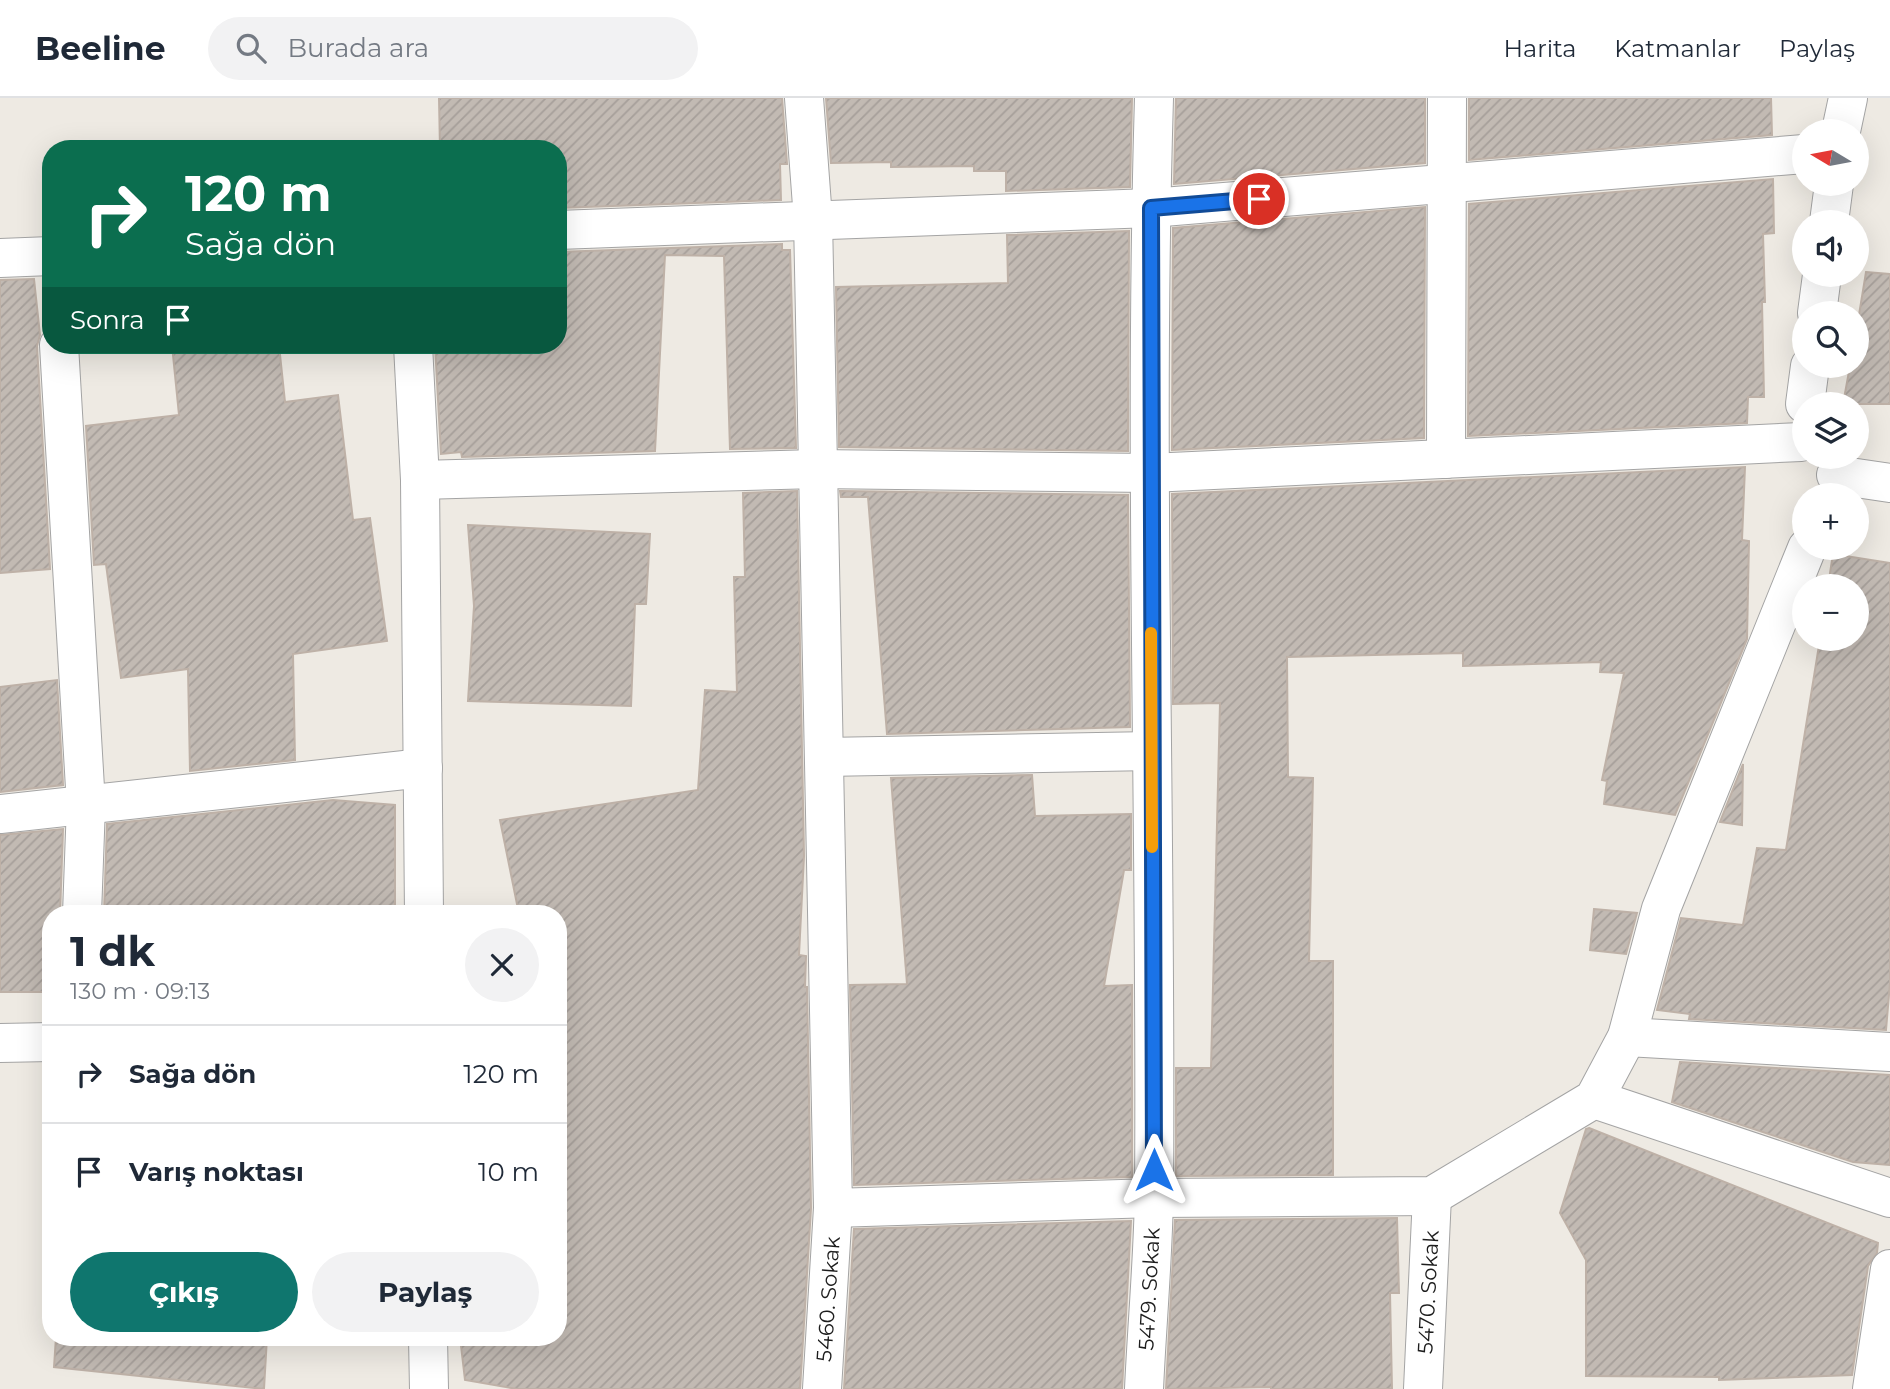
<!DOCTYPE html>
<html lang="tr">
<head>
<meta charset="utf-8">
<style>
	body { margin:0; font-family:Montserrat,sans-serif; background:#f2f2f3; color:#1f2937; height:100vh; display:flex; flex-direction:column; font-size:26px; white-space:nowrap }
	* { box-sizing:border-box; margin:0 }
	p { font-size:23px; color:#747a83 }
	.icon { flex:none; width:38px; height:38px; fill:none; stroke:currentColor; stroke-width:2; stroke-linecap:round; stroke-linejoin:round }
	.map { position:relative; flex:1; overflow:hidden }
	.details { position:absolute; left:42px; top:807px; width:525px; height:441px; display:flex; flex-direction:column; background:#fff; border-radius:28px; box-shadow:0 7px 28px #0002 }
	.details>* { flex:none }
	.guide { position:absolute; left:42px; top:42px; width:525px; height:214px; border-radius:28px; box-shadow:0 7px 28px #0002; background:#0b6e4f; color:#fff; overflow:hidden }
	.needle { width:46px; rotate:280deg }
	.controls { position:absolute; left:1792px; top:21px; display:grid; gap:14px }
	.controls a { display:grid; place-items:center; width:77px; height:77px; border-radius:50%; background:#fff; box-shadow:0 7px 28px #0002; font-size:35px }
	.pin { position:absolute; display:grid; place-items:center; width:60px; height:60px; color:#fff; margin:-30px; border:4px solid #fff; border-radius:50%; box-shadow:0 2px 7px #0007 }
	.me { position:absolute; width:77px; margin:-38px; rotate:0deg; stroke-linejoin:round; filter:drop-shadow(0 0 5px #0008) }
	.turn { display:flex; align-items:center; gap:24px; height:147px; padding:0 28px; font-size:32px }
	.turn .icon { width:91px; height:91px; stroke-width:2.5 }
	.turn b { display:block; font-size:49px; line-height:60px }
	.then { display:flex; align-items:center; height:66px; padding:0 28px; background:#0003; gap:14px; font-size:26px }
	.round { display:grid; place-items:center; flex:none; width:74px; height:74px; border-radius:37px; background:#f2f2f3 }
	.summary { display:flex; align-items:center; justify-content:space-between; height:119px; padding:0 28px }
	h1 { font-size:42px; font-weight:700; line-height:52px }
	.primary-button { display:flex; gap:14px; margin-top:auto; padding:14px 28px }
	.primary-button a { flex:1; height:80px; border-radius:42px; background:#0f766e; color:#fff; font-size:28px; font-weight:700; line-height:80px; text-align:center }
	.primary-button a+a { background:#f2f2f3; color:#1f2937 }
	ul { padding:0; list-style:none }
	li { display:flex; align-items:center; gap:21px; height:98px; padding:0 28px; border-top:2px solid #e0e1e3 }
	li div { flex:1 }
	li b { display:block; font-size:26px }
	li em { font-style:normal }
	header { display:flex; align-items:center; gap:42px; box-sizing:border-box; height:98px; padding:0 35px; background:#fff; border-bottom:2px solid #e0e1e3 }
	header strong { font-size:33px }
	nav { display:flex; gap:38px; margin-inline-start:auto; font-size:24px }
	.search { width:490px; height:63px; background:#f2f2f3; display:flex; align-items:center; gap:18px; box-sizing:border-box; padding:0 24px; border-radius:38px; color:#747a83; font-size:26px }
	.map>svg:first-child { display:block }
</style>
</head>
<body>
<header>
<strong>Beeline</strong>
<div class="search"><svg class="icon" aria-label="search" viewBox="0 0 24 24"><circle cx="10" cy="10" r="6"/><path d="M15 15l6 6"/></svg>Burada ara</div>
<nav><a>Harita</a><a>Katmanlar</a><a>Paylaş</a></nav>
</header>
<div class="map">
<svg width="1890" height="1291" viewBox="0 0 1890 1291">
	<defs>
		<pattern id="building-hatch" width="6" height="6" patternUnits="userSpaceOnUse" patternTransform="scale(1.75)"><rect width="6" height="6" fill="#c2bab3"/><path d="M-1 1l2-2M0 6l6-6M5 7l2-2" fill="none" stroke="#a69f9a"/></pattern>
	</defs>
	<rect width="100%" height="100%" fill="#eeeae3"/>
	<g fill="url(#building-hatch)" stroke="#beb1a7" stroke-width="2">
		<polygon points="439,0 782,0 787,66 780,66 781,102 558,110 558,51 440,51"/>
		<polygon points="826,0 1132,0 1130,89 1006,93 1006,73 974,73 974,68 891,69 891,64 831,65"/>
		<polygon points="1176,0 1425,0 1425,65 1174,86"/>
		<polygon points="1469,0 1771,0 1772,37 1469,62"/>
		<polygon points="1773,81 1774,135 1763,136 1765,204 1762,204 1764,299 1748,299 1747,325 1468,338 1469,106"/>
		<polygon points="1425,109 1424,340 1172,352 1173,130"/>
		<polygon points="1129,133 1128,353 839,349 836,189 1008,185 1007,137"/>
		<polygon points="782,146 782,152 790,152 796,350 730,351 724,158 665,157 655,353 462,359 461,354 441,356 435,247 558,247 558,154"/>
		<polygon points="1866,174 1890,176 1890,306 1843,306 1850,268 1857,268 1857,229"/>
		<polygon points="34,181 40,237 37,248 50,471 0,475 0,182"/>
		<polygon points="172,247 279,247 285,304 338,297 353,422 370,420 387,543 293,556 295,662 190,673 188,571 121,580 106,466 94,467 86,328 179,317"/>
		<polygon points="1745,369 1742,442 1749,443 1747,541 1675,717 1604,706 1607,683 1602,682 1624,575 1600,574 1601,564 1463,568 1463,555 1287,559 1288,679 1313,680 1309,863 1333,863 1333,1077 1176,1078 1176,970 1211,970 1220,605 1173,606 1172,396"/>
		<polygon points="797,393 804,758 799,857 806,858 805,889 807,889 811,1110 800,1291 517,1291 465,1282 460,1239 558,1239 558,816 519,816 500,722 698,692 705,592 737,594 734,479 745,479 743,395"/>
		<polygon points="840,393 1128,397 1130,629 887,636 868,399 841,399"/>
		<polygon points="468,427 650,436 646,506 635,506 631,608 468,603 474,508"/>
		<polygon points="1833,456 1890,465 1890,885 1886,932 1689,921 1690,916 1657,912 1681,820 1743,827 1757,750 1786,752 1820,541 1857,541 1857,488 1828,488"/>
		<polygon points="57,582 63,687 0,694 0,589"/>
		<polygon points="1743,666 1742,727 1720,724"/>
		<polygon points="1032,677 1035,718 1131,716 1131,772 1124,772 1104,888 1132,887 1132,1079 854,1087 850,887 907,886 891,680"/>
		<polygon points="333,702 395,707 395,816 104,816 107,726"/>
		<polygon points="63,731 60,816 51,816 51,894 0,894 0,737"/>
		<polygon points="1594,811 1637,815 1626,856 1590,852"/>
		<polygon points="1680,964 1890,977 1890,1067 1853,1064 1672,1004"/>
		<polygon points="1589,1030 1878,1145 1877,1155 1868,1168 1852,1277 1719,1282 1719,1279 1586,1278 1586,1162 1560,1115 1586,1031"/>
		<polygon points="1397,1120 1399,1195 1390,1195 1392,1291 1271,1291 1271,1289 1166,1291 1175,1122"/>
		<polygon points="1131,1123 1122,1291 844,1291 854,1131"/>
		<polygon points="56,1239 267,1239 264,1291 54,1269"/>
	</g>
	<g fill="none" stroke-linecap="round" stroke-linejoin="round">
		<defs>
			<g id="minor">
				<polyline points="804,0 813,121 833,1110 1154,1100 1432,1098 1594,1001 1627,939 1661,811 1807,450"/>
				<polyline points="1841,33 1848,0"/>
				<polyline points="1829,124 1834,86"/>
				<polyline points="558,132 1151,110 1804,56"/>
				<polyline points="0,160 51,158"/>
				<polyline points="1817,215 1822,177"/>
				<polyline points="59,247 86,707 82,816"/>
				<polyline points="413,247 420,382"/>
				<polyline points="1805,306 1810,268"/>
				<polyline points="1446,361 1447,0"/>
				<polyline points="1836,377 1890,385"/>
				<polyline points="824,659 1152,653"/>
				<polyline points="0,716 423,670"/>
				<polyline points="424,816 420,382 817,371 1150,375 1801,344"/>
				<polyline points="1627,939 1890,954"/>
				<polyline points="0,945 51,944"/>
				<polyline points="1594,1001 1890,1100"/>
				<polyline points="428,1239 429,1291"/>
				<polyline points="822,1291 833,1110"/>
				<path d="M 1144,1291 C 1147,1226 1153,1161 1154,1097 C 1157,731 1143,365 1154,0"/>
				<polyline points="1423,1291 1432,1098"/>
				<polyline points="1872,1291 1890,1171"/>
			</g>
		</defs>
		<use href="#minor" stroke="#a4a4a4" stroke-width="40"/>
		<use href="#minor" stroke="#fff" stroke-width="38"/>
	</g>
	<g fill="none" stroke-linecap="round" stroke-linejoin="round">
		<defs>
			<polyline id="route" points="1154,1072 1151,110 1259,101"/>
		</defs>
		<use href="#route" stroke="#114b97" stroke-width="18"/>
		<use href="#route" stroke="#1a73e8" stroke-width="12"/>
		<polyline stroke="#f59e0b" stroke-width="12" points="1151,535 1152,749"/>
	</g>
	<g text-anchor="middle" dominant-baseline="central" stroke-width="7" stroke-linejoin="round" paint-order="stroke">
		<g font-size="21" fill="#1d1d1d" stroke="#fff">
			<text transform="translate(1149 1191) rotate(-87)">5479. Sokak</text>
			<text transform="translate(1428 1194) rotate(-87)">5470. Sokak</text>
			<text transform="translate(828 1201) rotate(-86)">5460. Sokak</text>
		</g>
	</g>
</svg>
<div class="controls">
<a><svg class="needle" viewBox="-14 -14 28 28"><path d="M0-13l5 13h-10z" fill="#e53935"/><path d="M0 13l5-13h-10z" fill="#747a83"/></svg></a>
<a><svg class="icon" aria-label="sound" viewBox="0 0 24 24"><path d="M4 9h4l5-4v14l-5-4H4zM17 9q2 3 0 6"/></svg></a>
<a><svg class="icon" aria-label="search" viewBox="0 0 24 24"><circle cx="10" cy="10" r="6"/><path d="M15 15l6 6"/></svg></a>
<a><svg class="icon" aria-label="layers" viewBox="0 0 24 24"><path d="M12 4l9 5-9 5-9-5zM3 14l9 5 9-5"/></svg></a>
<a>+</a>
<a>−</a>
</div>
<div class="pin" style="left:1259px;top:101px;background:#d93025"><svg class="icon" aria-label="arrive" viewBox="0 0 24 24"><path d="M6 21V4h12l-3 4 3 4H6"/></svg></div>
<svg class="me" style="left:1154px;top:1072px" viewBox="-20 -20 40 40"><path d="M0-17L14 15 0 8-14 15z" fill="#1a73e8" stroke="#fff" stroke-width="4"/></svg>
<div class="guide">
<div class="turn"><svg class="icon" aria-label="right" viewBox="0 0 24 24"><path d="M7 20v-9h11M14 6l5 5-5 5"/></svg><div><b>120 m</b>Sağa dön</div></div>
<div class="then">Sonra<svg class="icon" aria-label="arrive" viewBox="0 0 24 24"><path d="M6 21V4h12l-3 4 3 4H6"/></svg></div>
</div>
<section class="details">
<div class="summary"><div><h1>1 dk</h1><p>130 m · 09:13</p></div><a class="round"><svg class="icon" aria-label="close" viewBox="0 0 24 24"><path d="M6 6l12 12M18 6L6 18"/></svg></a></div>
<ul>
<li><svg class="icon" aria-label="right" viewBox="0 0 24 24"><path d="M7 20v-9h11M14 6l5 5-5 5"/></svg><div><b>Sağa dön</b></div><em>120 m</em></li>
<li><svg class="icon" aria-label="arrive" viewBox="0 0 24 24"><path d="M6 21V4h12l-3 4 3 4H6"/></svg><div><b>Varış noktası</b></div><em>10 m</em></li>
</ul>
<div class="primary-button"><a>Çıkış</a><a>Paylaş</a></div>
</section>
</div>
</body>
</html>
